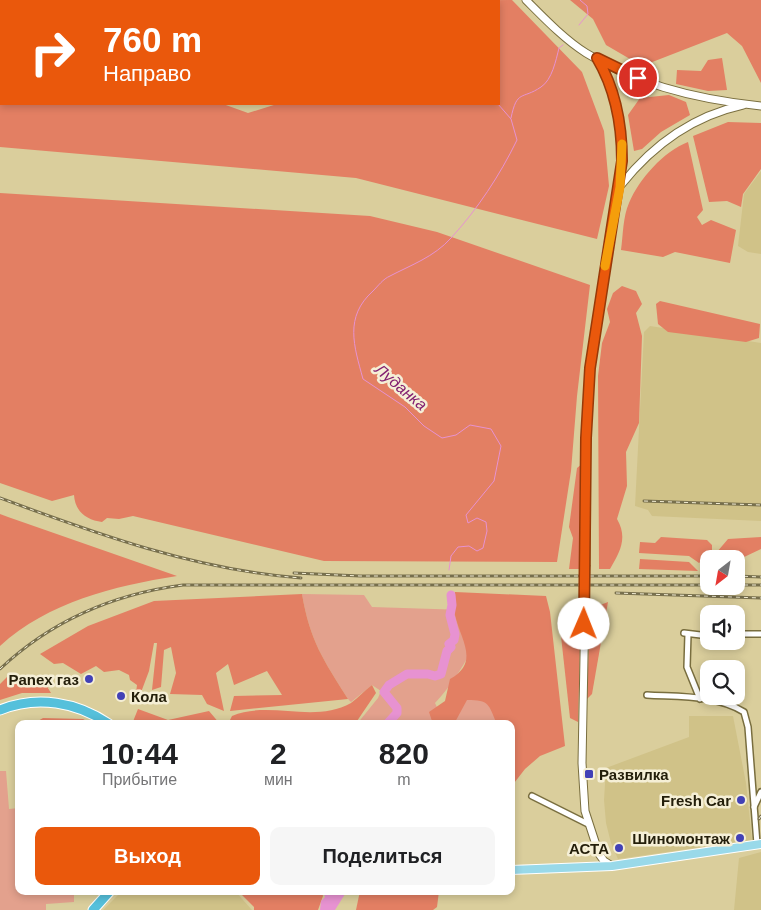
<!DOCTYPE html>
<html lang="ru">
<head>
<meta charset="utf-8">
<style>
	body { margin:0; font-family:Arial,sans-serif; background:#f6f6f6; color:#202124; height:100vh; display:flex; flex-direction:column; font-size:19px; white-space:nowrap }
	* { box-sizing:border-box; margin:0 }
	p { font-size:16px; color:#757577 }
	.icon { flex:none; width:28px; height:28px; fill:none; stroke:currentColor; stroke-width:2; stroke-linecap:round; stroke-linejoin:round }
	.map { position:relative; flex:1; overflow:hidden }
	.side { position:absolute; left:15px; top:720px; width:500px; height:175px; display:flex; flex-direction:column; background:#fff; border-radius:10px; box-shadow:0 2px 8px #0003 }
	.side>* { flex:none }
	.guide { position:absolute; left:0px; top:0px; width:500px; height:105px; box-shadow:0 2px 8px #0003; background:#ea580c; color:#fff; overflow:hidden }
	.needle { width:32px; rotate:211deg }
	.buttons { position:absolute; left:700px; top:550px; display:grid; gap:10px }
	.buttons a { display:grid; place-items:center; width:45px; height:45px; border-radius:10px; background:#fff; box-shadow:0 2px 8px #0003; font-size:25px }
	.pin { position:absolute; display:grid; place-items:center; width:42px; height:42px; color:#fff; margin:-21px; border:2px solid #fff; border-radius:50%; box-shadow:0 1px 5px #0007 }
	.me { position:absolute; width:55px; margin:-28px; rotate:1deg; stroke-linejoin:round; filter:drop-shadow(0 0 4px #0008) }
	.turn { display:flex; align-items:center; gap:18px; height:105px; padding:0 20px; font-size:22px }
	.turn .icon { width:65px; height:65px; stroke-width:2.5 }
	.turn b { display:block; font-size:35px; line-height:42px }
	.eta { display:flex; justify-content:space-evenly; align-items:center; height:85px; text-align:center }
	.eta b { font-size:30px; font-weight:800; line-height:35px }
	.button { display:flex; gap:10px; margin-top:auto; padding:10px 20px }
	.button a { flex:1; height:58px; border-radius:10px; background:#ea580c; color:#fff; font-size:20px; font-weight:800; line-height:58px; text-align:center }
	.button a+a { background:#f6f6f6; color:#202124 }
	.map>svg:first-child { display:block }
</style>
</head>
<body>
<div class="map">
<svg width="761" height="910" viewBox="0 0 761 910">
	<rect width="100%" height="100%" fill="#dace9c"/>
	<g fill="#d0c288">
		<polygon points="761,171 761,254 748,252 738,246 744,194"/>
		<polygon points="650,326 761,343 761,521 652,516 648,510 635,506 644,332"/>
		<polygon points="689,716 733,716 746,783 752,840 618,859 611,843 606,823 604,800 606,768 689,737"/>
		<polygon points="761,852 761,910 734,910 739,858"/>
		<polygon points="122,891 235,891 252,910 103,910"/>
	</g>
	<g fill="#e3a18d">
		<path d="M 302,594 L 364,595 L 372,607 L 465,610 L 471,651 C 461,670 450,687 435,703 L 441,716 L 468,692 L 482,686 L 505,724 L 357,724 L 378,698 L 381,691 L 372,685 L 351,702 L 348,699 C 323,659 310,641 302,594 Z"/>
		<polygon points="0,771 6,771 9,809 19,808 19,891 74,891 74,902 46,904 46,910 0,910"/>
	</g>
	<g fill="#e37f63">
		<polygon points="0,0 147,1 1,1 1,104 223,104 248,113 277,104 499,104 499,1 387,1 512,0 582,72 604,131 609,186 597,239 356,178 0,147"/>
		<polygon points="570,0 761,0 761,83 742,46 727,33 642,66 606,45 593,19"/>
		<polygon points="722,58 727,90 708,91 676,84 677,70 701,71 708,60"/>
		<polygon points="669,95 686,102 690,115 661,132 642,149 634,151 628,115 640,98"/>
		<polygon points="728,122 761,123 761,169 743,194 741,207 727,201 709,202 693,136"/>
		<path d="M 688,142 L 703,210 L 697,217 L 702,225 L 711,220 L 736,230 L 730,263 L 675,252 L 663,257 L 621,250 C 623,235 623,216 629,203 C 639,179 664,151 688,142 Z"/>
		<path d="M 0,193 L 370,216 L 437,232 L 590,285 L 577,396 L 571,471 L 557,562 L 324,561 L 133,516 L 119,519 L 107,518 L 102,522 C 87,520 75,512 74,495 L 52,501 L 0,483 Z"/>
		<path d="M 622,286 L 636,291 L 642,304 L 636,313 L 642,336 L 639,423 L 626,452 L 627,486 L 617,519 C 628,538 620,552 610,569 L 599,569 L 598,376 L 602,343 L 610,322 L 607,309 L 613,293 Z"/>
		<polygon points="660,301 760,324 759,338 746,342 668,332 658,324 656,304"/>
		<polygon points="582,464 581,569 569,569 573,538 569,527 577,468"/>
		<path d="M 0,514 L 8,517 L 177,576 C 114,586 48,602 0,646 Z"/>
		<polygon points="661,537 707,540 712,545 712,552 699,563 689,556 639,553 640,542 655,543"/>
		<polygon points="761,537 761,549 742,558 736,566 736,559 711,559 728,539"/>
		<polygon points="640,559 689,562 698,571 639,569"/>
		<path d="M 455,592 L 546,596 L 550,612 L 565,746 L 540,756 L 525,769 L 511,787 L 511,724 L 497,724 C 488,704 490,700 467,700 L 454,724 L 437,724 L 432,721 L 429,712 L 445,701 L 450,679 C 480,662 461,641 455,615 C 453,608 455,599 455,592 Z"/>
		<path d="M 302,594 C 310,641 323,659 348,699 L 230,711 L 234,696 L 282,695 L 267,671 L 234,685 L 228,664 L 216,673 L 224,711 L 207,704 L 202,695 L 170,694 L 176,673 L 171,647 L 164,650 L 161,687 L 152,690 L 157,643 L 154,643 L 149,671 L 140,695 L 136,693 L 137,685 L 130,680 L 129,675 L 119,670 L 104,672 L 96,666 L 81,674 L 63,663 L 54,664 L 40,654 L 88,626 L 154,601 Z"/>
		<polygon points="576,602 581,607 578,722 570,718 560,627 568,605"/>
		<polygon points="608,602 592,694 587,699 590,609"/>
		<polygon points="7,677 43,680 51,693 22,693 0,700 0,684"/>
		<path d="M 372,685 L 376,693 L 355,724 L 228,724 L 232,716 C 269,700 314,724 351,703 C 358,698 365,690 372,685 Z"/>
		<polygon points="138,709 168,720 209,711 220,724 132,724"/>
		<polygon points="43,718 83,719 92,724 33,724"/>
		<polygon points="238,891 321,891 323,896 318,910 254,910 254,907"/>
		<polygon points="360,891 439,891 437,907 433,910 356,910"/>
	</g>
	<polygon fill="#e792d1" points="323,891 347,891 335,910 320,910 321,901 325,897"/>
	<g fill="none" stroke-linecap="round" stroke-linejoin="round">
		<g stroke="#e792d1" stroke-width="1">
			<polyline points="400,0 406,1"/>
			<polyline points="579,25 588,14 587,6 580,0"/>
			<path d="M 511,118 C 517,89 522,100 541,87 C 552,80 556,60 559,48 L 563,45"/>
			<path d="M 449,570 L 451,556 L 458,547 L 469,546 L 477,551 L 483,548 L 487,531 L 486,522 L 477,518 L 468,523 L 466,515 L 494,481 L 501,446 L 491,429 L 470,425 L 456,435 L 442,438 L 424,426 L 405,407 L 363,379 C 354,346 344,317 373,291 C 378,286 383,279 390,276 C 411,265 434,257 451,238 C 477,210 500,175 517,140 L 511,119 L 498,104"/>
		</g>
		<polyline stroke="#e792d1" stroke-width="9" points="387,724 397,713 397,708 384,692 389,685 407,674 428,674 435,676 441,674 447,651 451,647 449,644 454,640 455,634 450,615 452,605 451,595"/>
		<defs>
			<g id="street">
				<polyline points="684,633 709,636"/>
				<polyline points="688,634 687,667 700,699"/>
				<polyline points="736,634 761,634"/>
				<path d="M 647,695 C 679,697 717,695 744,712 L 748,727 L 757,844"/>
				<polyline points="532,796 588,824"/>
				<polyline points="754,807 761,792"/>
			</g>
			<g id="secondary">
				<path d="M 526,0 C 544,18 564,39 586,53 C 637,85 702,100 761,106"/>
				<path d="M 621,185 C 652,146 693,116 743,105"/>
				<path d="M 586,565 L 586,438 L 590,369 L 622,161 C 622,124 616,90 597,58"/>
				<polyline points="585,604 582,763 585,811 599,854 604,861 612,866"/>
			</g>
			<polyline id="primary" points="511,870 612,866 761,844"/>
			<g id="highway">
				<path d="M 0,710 C 37,695 77,702 109,724"/>
				<polyline points="93,910 110,891"/>
			</g>
		</defs>
		<use href="#street" stroke="#796e3f" stroke-width="8"/>
		<use href="#secondary" stroke="#796e3f" stroke-width="9"/>
		<use href="#primary" stroke="#fff" stroke-width="10"/>
		<use href="#highway" stroke="#fff" stroke-width="11"/>
		<use href="#street" stroke="#fff" stroke-width="5"/>
		<use href="#secondary" stroke="#fff" stroke-width="7"/>
		<use href="#primary" stroke="#99d9e9" stroke-width="8"/>
		<use href="#highway" stroke="#55c0db" stroke-width="9"/>
		<defs>
			<g id="rail">
				<path d="M 0,498 C 97,534 196,570 301,578"/>
				<polyline points="644,501 761,505"/>
				<polyline points="294,573 360,576 709,576"/>
				<polyline points="736,576 761,577"/>
				<polyline points="736,585 761,585"/>
				<polyline points="616,593 761,598"/>
				<path d="M 0,669 C 52,620 114,594 183,585 L 709,585"/>
				<polyline points="759,819 761,816"/>
			</g>
		</defs>
		<use href="#rail" stroke="#776f4d" stroke-width="3"/>
		<use href="#rail" stroke="#f5efd6" stroke-width="1" stroke-dasharray="4" stroke-linecap="butt"/>
		<defs>
			<polyline id="secondary-bridge" points="585,604 586,565"/>
		</defs>
		<use href="#secondary-bridge" stroke="#796e3f" stroke-width="9" stroke-linecap="butt"/>
		<use href="#secondary-bridge" stroke="#fff" stroke-width="7"/>
	</g>
	<g fill="none" stroke-linecap="round" stroke-linejoin="round">
		<defs>
			<path id="route" d="M 584,624 L 586,438 L 590,368 L 622,161 C 622,124 616,90 597,58 L 638,78"/>
		</defs>
		<use href="#route" stroke="#983908" stroke-width="12"/>
		<use href="#route" stroke="#ea580c" stroke-width="9"/>
		<polyline stroke="#f59e0b" stroke-width="9" points="605,266 620,187 622,144"/>
	</g>
	<g fill="#4241b6" stroke="#f5efd6" stroke-width="2">
		<circle cx="89" cy="679" r="5"/>
		<circle cx="121" cy="696" r="5"/>
		<rect x="584" y="769" width="10" height="10" rx="2.5"/>
		<circle cx="741" cy="800" r="5"/>
		<circle cx="740" cy="838" r="5"/>
		<circle cx="619" cy="848" r="5"/>
	</g>
	<g text-anchor="middle" dominant-baseline="central" stroke-width="5" stroke-linejoin="round" paint-order="stroke">
		<g font-size="15" font-weight="bold" fill="#231e0a" stroke="#f5efd6" text-anchor="end">
			<text x="79" y="679">Panex газ</text>
			<text x="131" y="696" text-anchor="start">Кола</text>
			<text x="599" y="774" text-anchor="start">Развилка</text>
			<text x="731" y="800">Fresh Car</text>
			<text x="730" y="838">Шиномонтаж</text>
			<text x="609" y="848">АСТА</text>
		</g>
		<g font-size="16" font-style="italic" fill="#832070" stroke="#f5efd6">
			<text transform="translate(401 387) rotate(40)">Луданка</text>
		</g>
	</g>
</svg>
<div class="buttons">
<a><svg class="needle" viewBox="-14 -14 28 28"><path d="M0-13l5 13h-10z" fill="#e53935"/><path d="M0 13l5-13h-10z" fill="#757577"/></svg></a>
<a><svg class="icon" aria-label="sound" viewBox="0 0 24 24"><path d="M4 9h4l5-4v14l-5-4H4zM17 9q2 3 0 6"/></svg></a>
<a><svg class="icon" aria-label="search" viewBox="0 0 24 24"><circle cx="10" cy="10" r="6"/><path d="M15 15l6 6"/></svg></a>
</div>
<div class="pin" style="left:638px;top:78px;background:#d93025"><svg class="icon" aria-label="arrive" viewBox="0 0 24 24"><path d="M6 21V4h12l-3 4 3 4H6"/></svg></div>
<svg class="me" style="left:584px;top:624px" viewBox="-20 -20 40 40"><circle r="19" fill="#fff"/><path d="M0-13L10 11 0 6-10 11z" fill="#ea580c"/></svg>
<div class="guide">
<div class="turn"><svg class="icon" aria-label="right" viewBox="0 0 24 24"><path d="M7 20v-9h11M14 6l5 5-5 5"/></svg><div><b>760 m</b>Направо</div></div>
</div>
<section class="side">
<div class="eta">
<div><b>10:44</b><p>Прибытие</p></div>
<div><b>2</b><p>мин</p></div>
<div><b>820</b><p>m</p></div>
</div>
<div class="button"><a>Выход</a><a>Поделиться</a></div>
</section>
</div>
</body>
</html>
